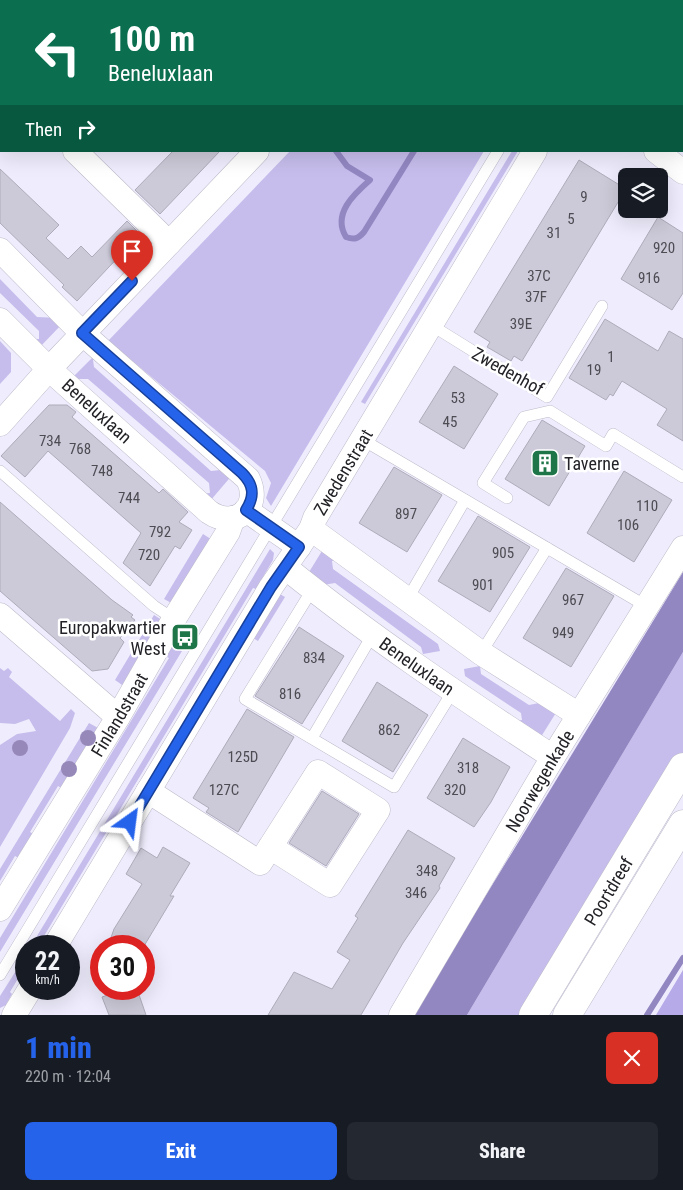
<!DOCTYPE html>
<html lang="en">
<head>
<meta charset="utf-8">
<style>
	body { margin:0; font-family:"Roboto Condensed",sans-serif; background:#242831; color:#f1f3f6; height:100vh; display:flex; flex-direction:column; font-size:19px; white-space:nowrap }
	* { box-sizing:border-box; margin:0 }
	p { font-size:16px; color:#9ea1a6 }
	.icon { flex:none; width:28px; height:28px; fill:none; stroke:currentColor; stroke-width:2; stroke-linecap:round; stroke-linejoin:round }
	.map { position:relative; height:1015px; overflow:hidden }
	.side { display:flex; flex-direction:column; background:#171b24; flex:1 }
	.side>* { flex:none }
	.guide { position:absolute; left:0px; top:0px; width:684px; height:152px; box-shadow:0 5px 20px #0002; background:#0b6e4f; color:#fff; overflow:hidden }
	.tools { position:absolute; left:618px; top:168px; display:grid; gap:10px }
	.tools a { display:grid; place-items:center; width:50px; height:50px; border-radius:8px; background:#171b24; box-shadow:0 5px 20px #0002; font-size:25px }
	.speed { position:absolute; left:15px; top:935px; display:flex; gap:10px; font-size:25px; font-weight:700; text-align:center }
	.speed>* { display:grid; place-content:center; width:65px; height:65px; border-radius:50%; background:#171b24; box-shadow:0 5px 20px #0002; line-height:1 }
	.speed small { font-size:12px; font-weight:400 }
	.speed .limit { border:8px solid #d22; background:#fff; color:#111 }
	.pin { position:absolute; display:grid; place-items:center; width:42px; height:42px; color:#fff; margin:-51px -21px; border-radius:50% 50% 50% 0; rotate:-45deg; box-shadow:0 0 5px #0007 }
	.pin .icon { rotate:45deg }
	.me { position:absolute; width:55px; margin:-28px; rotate:31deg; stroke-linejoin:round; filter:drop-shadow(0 0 4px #0008) }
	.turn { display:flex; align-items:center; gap:18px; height:105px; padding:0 25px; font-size:22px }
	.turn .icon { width:65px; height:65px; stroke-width:2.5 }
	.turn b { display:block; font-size:35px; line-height:42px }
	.then { display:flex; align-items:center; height:48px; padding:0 25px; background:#0003; gap:10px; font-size:19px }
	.round { display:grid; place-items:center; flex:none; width:52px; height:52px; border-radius:8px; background:#242831 }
	.head { display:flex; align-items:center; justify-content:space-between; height:85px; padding:0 25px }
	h1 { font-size:30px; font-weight:800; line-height:38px; color:#2563eb }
	.action { display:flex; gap:10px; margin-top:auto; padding:10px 25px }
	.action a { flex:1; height:58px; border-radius:8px; background:#2563eb; color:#fff; font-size:20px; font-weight:800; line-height:58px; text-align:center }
	.action a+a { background:#242831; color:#f1f3f6 }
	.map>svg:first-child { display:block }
</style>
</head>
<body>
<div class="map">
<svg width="683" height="1015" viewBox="0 0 683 1015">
	<rect width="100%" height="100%" fill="#efedfd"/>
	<g fill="#c6bdec">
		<polygon points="290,151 484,151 271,506 266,498 271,483 265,471 108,341"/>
		<polygon points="512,151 518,151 365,404 361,402"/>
		<polygon points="0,279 37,317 59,318 64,322 38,349 28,339 39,339 39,331 0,293"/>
		<polygon points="0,341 11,353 11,372 0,384"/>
		<polygon points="97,353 104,360 93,360 94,367 211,471 230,469 234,473 210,501 201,494 210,493 209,483 88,379 71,379"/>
		<polygon points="203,534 214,541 175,605 164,599"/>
		<polygon points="325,546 343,559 332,561 333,569 438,644 440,651 423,654 421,647 335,583 317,586 306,577"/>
		<polygon points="270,549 274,553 273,560 256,589 253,588 38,946 31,946"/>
		<polygon points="278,593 285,597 258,641 251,637"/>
		<polygon points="154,615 165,622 125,687 115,680"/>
		<polygon points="172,645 182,651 0,952 0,938 169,658 162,654"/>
		<polygon points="683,652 683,754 525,1015 467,1015"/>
		<polygon points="480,666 481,674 529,705 549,701 559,708 539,740 511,722 522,720 521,713 465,676 464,669"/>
		<polygon points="0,668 4,671 8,668 12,672 9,677 60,721 71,709 75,713 70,728 0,847 0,745 17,734 36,731 29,719 15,724 0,723"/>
		<polygon points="89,723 100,729 63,789 58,786 30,832 35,835 21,859 15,856 0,881 0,869"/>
		<polygon points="26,955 26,965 10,992 12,994 6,1005 0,1008 0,996"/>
	</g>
	<polygon fill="#b7aae8" points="683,970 683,1015 656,1015"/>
	<polygon fill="#9387c2" points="683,572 683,652 467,1015 413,1015"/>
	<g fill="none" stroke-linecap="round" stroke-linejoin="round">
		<g stroke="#9387c2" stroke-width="6">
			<path d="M 336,151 L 347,166 L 370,180 C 354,194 332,214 346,237 C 354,240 358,239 364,232 L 414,151"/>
			<polyline points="647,1015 683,958"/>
		</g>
	</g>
	<g fill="#ccc9d8" stroke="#aeabba">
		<polygon points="173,151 220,151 160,214 135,190"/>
		<polygon points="579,160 626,189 522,361 514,356 511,361 487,347 490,342 474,332"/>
		<polygon points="0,169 59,225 46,238 68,259 81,246 92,257 127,221 140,234 77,301 62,287 64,285 0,223"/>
		<polygon points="658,217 683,233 683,293 672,310 621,279"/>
		<polygon points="605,319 658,351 669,331 683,339 683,441 657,425 667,409 622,381 613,396 610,394 606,400 569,378"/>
		<polygon points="454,366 498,394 464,449 419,422"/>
		<polygon points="49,405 67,405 76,412 72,417 159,493 163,489 188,512 179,522 192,530 180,549 175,546 150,586 123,563 141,533 48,451 25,477 1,456"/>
		<polygon points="542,420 585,446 549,506 505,479"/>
		<polygon points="394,467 442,495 407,552 359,523"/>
		<polygon points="624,471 672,500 634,562 587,533"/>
		<polygon points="0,502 112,600 133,615 131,617 135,620 120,638 124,642 108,669 92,671 0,591"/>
		<polygon points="478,516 530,547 490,612 438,581"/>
		<polygon points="566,568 614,596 571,667 523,638"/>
		<polygon points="299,627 344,656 302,724 255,696"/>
		<polygon points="377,682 428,715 393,772 342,741"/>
		<polygon points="247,709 294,737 238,832 206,812 209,808 193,798"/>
		<polygon points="463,738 510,767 491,802 474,827 427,798"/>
		<polygon points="322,791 359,814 326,866 289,843"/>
		<polygon points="408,830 455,858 439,886 440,888 403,943 361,1015 268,1015 294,972 332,989 350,960 337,952 358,918 355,916"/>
		<polygon points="163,847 190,863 170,896 174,896 144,946 108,946 114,929 142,884 126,874 141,848 157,858"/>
		<polygon points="125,989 137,989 146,1015 109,1015 102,997"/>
	</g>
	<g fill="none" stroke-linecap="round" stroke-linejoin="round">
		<defs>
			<g id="service">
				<polyline points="431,325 547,397 602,306"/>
				<polyline points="363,440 646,606"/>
				<polyline points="0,471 154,606 174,619"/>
				<polyline points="507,498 483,483 524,417 550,411 606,446 613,434 683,477"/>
				<polyline points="312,590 245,699 394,787 453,691"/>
				<polyline points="407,600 465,500"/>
				<polyline points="481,653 547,548"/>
				<polyline points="312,738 373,634"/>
				<polyline points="0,975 498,151"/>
			</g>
			<g id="minor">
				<polyline points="108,1 110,0"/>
				<polyline points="226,1 227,0"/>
				<polyline points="401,1 402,0"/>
				<polyline points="628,1 628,0"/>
				<polyline points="0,74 1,75"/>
				<polyline points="75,151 169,243"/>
				<polyline points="656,151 683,172"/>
				<path d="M 0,250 L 82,333 L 248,479 C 262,508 235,530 209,512 L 49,369 L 0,320"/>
				<polyline points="0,424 49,369 257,151"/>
				<polyline points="246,510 299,547"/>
				<polyline points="311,529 481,653 579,715"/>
				<path id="s1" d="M 285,567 C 370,636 461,697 553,757"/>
				<polyline points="0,615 118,717"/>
				<polyline points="148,791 260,863 318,772 378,810 330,885 270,847"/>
				<path id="s2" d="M 0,909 L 118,717 L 174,619 L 228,532 L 233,518"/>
				<path id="s3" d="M 55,946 L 271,587 L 311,529 L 315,518 L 535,151"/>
				<polyline points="14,1015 30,989"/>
				<path id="s4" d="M 401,1015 L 553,757 L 683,548"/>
			</g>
			<g id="tertiary">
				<polyline points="564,0 566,1"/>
				<polyline points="592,0 594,1"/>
				<polyline points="682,71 683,72"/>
				<polyline points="682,97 683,98"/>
			</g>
			<g id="secondary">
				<path id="s5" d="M 533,1015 L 683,767"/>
				<polyline points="567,1015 683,824"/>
			</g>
		</defs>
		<use href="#service" stroke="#bebbca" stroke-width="12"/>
		<use href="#minor" stroke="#bebbca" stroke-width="25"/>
		<use href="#tertiary" stroke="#bebbca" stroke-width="29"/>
		<use href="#secondary" stroke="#bebbca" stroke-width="29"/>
		<use href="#service" stroke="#fff" stroke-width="11"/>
		<use href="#minor" stroke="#fff" stroke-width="24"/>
		<use href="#tertiary" stroke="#fff" stroke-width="28"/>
		<use href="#secondary" stroke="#fff" stroke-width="28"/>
	</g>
	<g fill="#9689b9">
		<circle cx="88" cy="738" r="8"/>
		<circle cx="20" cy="748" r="8"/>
		<circle cx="69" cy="769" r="8"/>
	</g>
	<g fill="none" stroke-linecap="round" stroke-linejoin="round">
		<defs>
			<path id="route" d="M 130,822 L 271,587 L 299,547 L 246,510 C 255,496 254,485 242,473 L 82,333 L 132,281"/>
		</defs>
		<use href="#route" stroke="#184099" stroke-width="12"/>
		<use href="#route" stroke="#2563eb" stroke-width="9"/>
	</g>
	<defs>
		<symbol id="building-square" viewBox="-11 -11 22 22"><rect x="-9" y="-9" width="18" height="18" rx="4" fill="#1e7548" stroke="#fff"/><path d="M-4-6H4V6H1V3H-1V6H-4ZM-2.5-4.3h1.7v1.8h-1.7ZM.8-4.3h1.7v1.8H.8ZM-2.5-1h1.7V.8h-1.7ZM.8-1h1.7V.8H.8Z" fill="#fff"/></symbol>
		<symbol id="bus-square" viewBox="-11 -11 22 22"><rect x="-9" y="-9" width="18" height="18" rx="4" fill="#1e7548" stroke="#fff"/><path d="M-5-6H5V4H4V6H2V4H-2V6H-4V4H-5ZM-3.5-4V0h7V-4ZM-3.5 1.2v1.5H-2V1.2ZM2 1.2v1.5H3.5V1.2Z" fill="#fff"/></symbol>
	</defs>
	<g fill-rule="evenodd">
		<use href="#building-square" x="529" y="447" width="32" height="32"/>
		<use href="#bus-square" x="169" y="621" width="32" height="32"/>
	</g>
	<g text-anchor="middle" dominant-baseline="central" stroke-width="5" stroke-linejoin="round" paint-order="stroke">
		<g font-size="15" fill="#4d4c53">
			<text x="584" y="197">9</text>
			<text x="571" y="219">5</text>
			<text x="554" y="233">31</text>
			<text x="664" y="248">920</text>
			<text x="539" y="276">37C</text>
			<text x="649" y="278">916</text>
			<text x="536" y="297">37F</text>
			<text x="521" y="324">39E</text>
			<text x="611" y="357">1</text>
			<text x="594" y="370">19</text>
			<text x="458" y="398">53</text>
			<text x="450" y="422">45</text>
			<text x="50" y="441">734</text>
			<text x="80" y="449">768</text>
			<text x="102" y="471">748</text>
			<text x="129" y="498">744</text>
			<text x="647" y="506">110</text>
			<text x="406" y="514">897</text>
			<text x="628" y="525">106</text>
			<text x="160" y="532">792</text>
			<text x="503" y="553">905</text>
			<text x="149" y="555">720</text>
			<text x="483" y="585">901</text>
			<text x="573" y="600">967</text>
			<text x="563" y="633">949</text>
			<text x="314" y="658">834</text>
			<text x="290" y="694">816</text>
			<text x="389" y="730">862</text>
			<text x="243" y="757">125D</text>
			<text x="468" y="768">318</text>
			<text x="224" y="790">127C</text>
			<text x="455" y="790">320</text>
			<text x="427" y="871">348</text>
			<text x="416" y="893">346</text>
		</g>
		<g font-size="18" fill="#232227" stroke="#fff">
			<text transform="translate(508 371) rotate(29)">Zwedenhof</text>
			<text transform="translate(97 411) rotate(42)">Beneluxlaan</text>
			<text stroke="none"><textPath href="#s3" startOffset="555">Zwedenstraat</textPath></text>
			<text stroke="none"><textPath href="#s1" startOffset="165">Beneluxlaan</textPath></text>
			<text stroke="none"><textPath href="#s2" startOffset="228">Finlandstraat</textPath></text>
			<text stroke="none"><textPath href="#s4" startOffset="272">Noorwegenkade</textPath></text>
			<text stroke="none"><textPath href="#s5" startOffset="145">Poortdreef</textPath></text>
		</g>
		<g font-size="18" fill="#232227" stroke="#fff" text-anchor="start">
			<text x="564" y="463">Taverne</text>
			<text x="166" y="627" text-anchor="end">Europakwartier<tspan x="166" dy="21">West</tspan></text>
		</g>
	</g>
</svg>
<div class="tools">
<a><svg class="icon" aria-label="layers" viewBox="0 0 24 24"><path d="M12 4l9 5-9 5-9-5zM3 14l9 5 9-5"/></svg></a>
</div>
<div class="speed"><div>22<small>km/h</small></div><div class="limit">30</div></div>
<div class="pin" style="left:132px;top:281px;background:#d93025"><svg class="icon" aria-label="arrive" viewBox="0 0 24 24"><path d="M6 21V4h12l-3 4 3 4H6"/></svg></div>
<svg class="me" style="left:130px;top:822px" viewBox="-20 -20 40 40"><path d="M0-17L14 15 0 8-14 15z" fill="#2563eb" stroke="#fff" stroke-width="4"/></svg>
<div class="guide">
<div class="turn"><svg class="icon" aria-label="left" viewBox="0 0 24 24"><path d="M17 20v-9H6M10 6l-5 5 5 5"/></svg><div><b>100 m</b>Beneluxlaan</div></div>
<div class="then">Then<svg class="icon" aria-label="right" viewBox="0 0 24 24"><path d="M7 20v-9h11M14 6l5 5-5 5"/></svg></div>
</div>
</div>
<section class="side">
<div class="head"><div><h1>1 min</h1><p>220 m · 12:04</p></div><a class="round" style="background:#d93025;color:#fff"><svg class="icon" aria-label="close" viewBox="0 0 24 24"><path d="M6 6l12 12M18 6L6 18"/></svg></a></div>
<div class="action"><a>Exit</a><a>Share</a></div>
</section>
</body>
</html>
